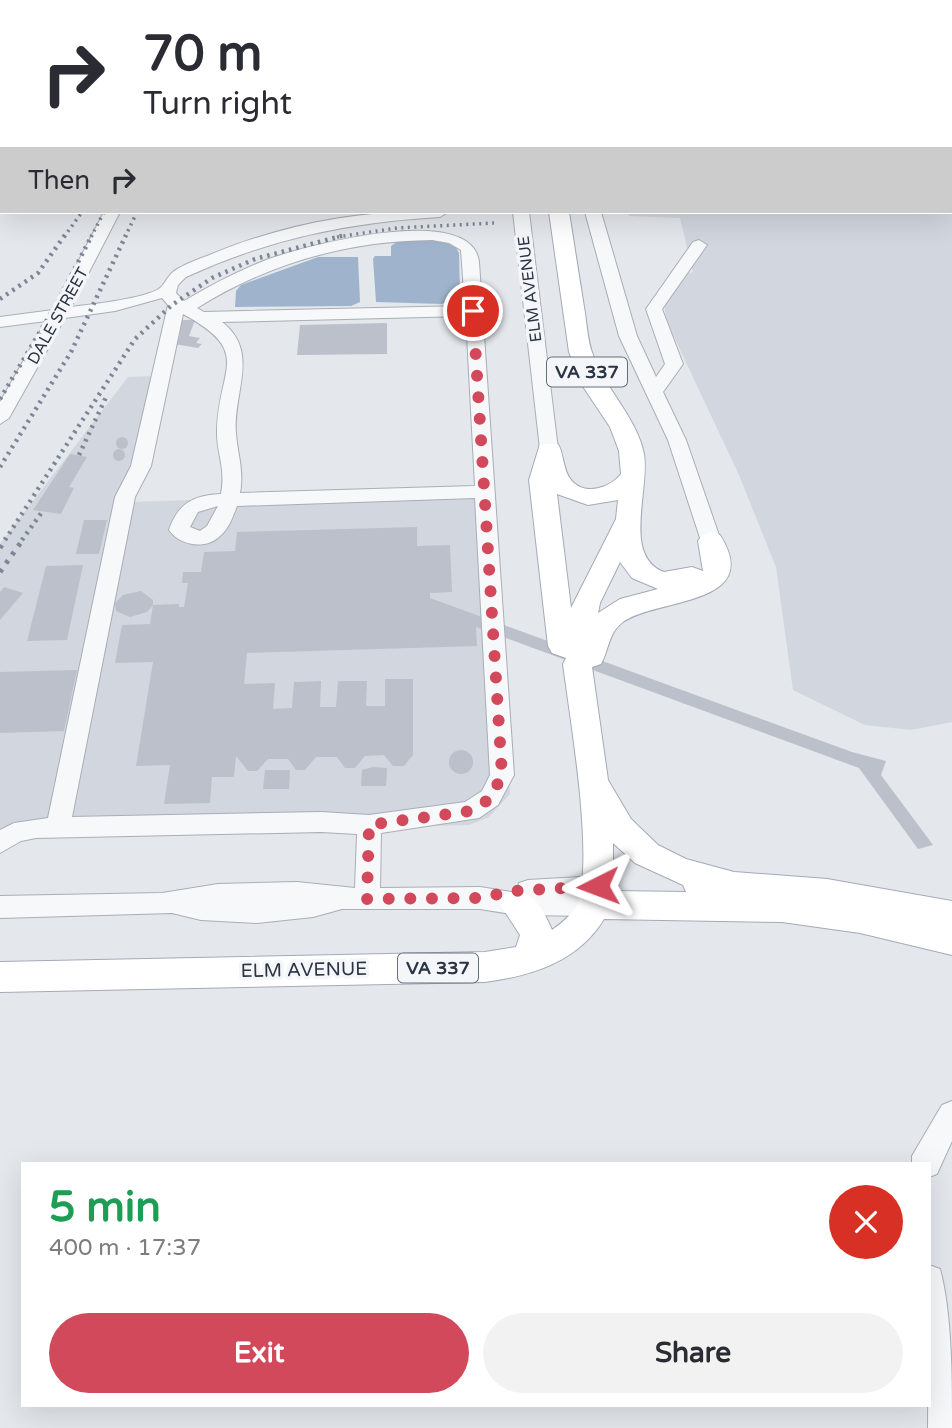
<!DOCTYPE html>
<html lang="en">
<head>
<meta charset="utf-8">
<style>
	body { margin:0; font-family:"Varela Round",sans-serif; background:#f2f2f3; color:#2b2b33; height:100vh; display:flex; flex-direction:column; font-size:26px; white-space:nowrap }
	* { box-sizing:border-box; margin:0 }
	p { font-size:23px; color:#7c7c81 }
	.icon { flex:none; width:38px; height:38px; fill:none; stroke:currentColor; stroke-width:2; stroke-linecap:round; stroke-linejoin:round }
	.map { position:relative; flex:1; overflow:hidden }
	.details { position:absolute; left:21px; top:1162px; width:910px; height:245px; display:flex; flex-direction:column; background:#fff; border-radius:0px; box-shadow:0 7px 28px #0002 }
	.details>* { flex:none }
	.top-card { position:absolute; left:0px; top:0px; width:952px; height:214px; box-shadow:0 7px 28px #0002; background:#fff; color:#2b2b33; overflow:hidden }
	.pin { position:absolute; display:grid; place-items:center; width:60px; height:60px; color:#fff; margin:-30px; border:4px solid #fff; border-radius:50%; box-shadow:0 2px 7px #0007 }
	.me { position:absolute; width:77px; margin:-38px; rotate:267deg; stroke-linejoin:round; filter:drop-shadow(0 0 5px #0008) }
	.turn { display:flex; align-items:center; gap:24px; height:147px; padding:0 28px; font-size:32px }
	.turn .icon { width:91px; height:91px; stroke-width:2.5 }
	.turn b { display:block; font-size:49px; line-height:60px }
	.then { display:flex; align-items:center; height:66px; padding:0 28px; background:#0003; gap:14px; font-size:26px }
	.round { display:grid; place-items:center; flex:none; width:74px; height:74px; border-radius:37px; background:#f2f2f3 }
	.headline { display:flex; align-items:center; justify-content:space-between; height:119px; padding:0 28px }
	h1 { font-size:42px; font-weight:700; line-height:52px; color:#1e9e55 }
	.action { display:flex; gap:14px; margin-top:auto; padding:14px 28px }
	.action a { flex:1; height:80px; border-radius:42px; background:#d1495b; color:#fff; font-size:28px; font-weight:700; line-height:80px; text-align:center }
	.action a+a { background:#f2f2f3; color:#2b2b33 }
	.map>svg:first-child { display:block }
</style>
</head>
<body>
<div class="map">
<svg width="952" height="1428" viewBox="0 0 952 1428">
	<rect width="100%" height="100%" fill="#e4e7ec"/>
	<g fill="#d2d6de">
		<polygon points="503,0 804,0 805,2 504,2"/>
		<polygon points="952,211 952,722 911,730 865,725 793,690 776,567 739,475 667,322 663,298 674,277 693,272 680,218 629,216 628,212"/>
		<polygon points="154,376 131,502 491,490 510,794 489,817 469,825 0,836 0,544 128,377"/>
	</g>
	<g fill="#9fb4cc">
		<polygon points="440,240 456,247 459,253 460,294 442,304 376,302 373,259 375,256 391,256 391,246 398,241"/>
		<polygon points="318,257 358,257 360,302 351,306 235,307 236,291 241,285"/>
	</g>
	<g fill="#bbc0ca">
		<polygon points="182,320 195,320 189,336 200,338 196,343 202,344 198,348 174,344 179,339"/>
		<polygon points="387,323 387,354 297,355 300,325"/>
		<circle cx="122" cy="443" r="6"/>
		<circle cx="119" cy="455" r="6"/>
		<polygon points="70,454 87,457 69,487 74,488 61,514 33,510"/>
		<polygon points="84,520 107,520 99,554 76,554"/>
		<polygon points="417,527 417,546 450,545 452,592 430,593 430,598 852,752 886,761 881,775 933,845 918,849 859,768 476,627 477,646 247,653 244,684 275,683 273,709 292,708 294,682 321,681 320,707 336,707 338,681 367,681 366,706 385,706 385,679 413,679 413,755 404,766 393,766 384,755 365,756 355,768 345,768 337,757 316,757 305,770 296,770 288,759 268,759 257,771 248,771 236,756 234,777 212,777 210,803 164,804 170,765 136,766 153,662 115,663 122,625 150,624 153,605 179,604 179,607 184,607 188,583 182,583 183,572 201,572 204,552 235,551 237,532"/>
		<polygon points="83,565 67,640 27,641 46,566"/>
		<polygon points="4,587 23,593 0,620 0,592"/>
		<polygon points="141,591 153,600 153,605 147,612 130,617 116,611 115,603 123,595"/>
		<polygon points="77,670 64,731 0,733 0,672"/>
		<circle cx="461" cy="762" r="12"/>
		<polygon points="373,767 387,768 386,786 361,786 362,770"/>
		<polygon points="265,770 290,770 289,789 263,789"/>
	</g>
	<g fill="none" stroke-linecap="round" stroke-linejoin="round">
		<defs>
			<g id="minor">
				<rect x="79" y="0" width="12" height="2"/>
				<rect x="239" y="0" width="12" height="2"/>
				<rect x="395" y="0" width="12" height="2"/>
				<rect x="488" y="0" width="12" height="2"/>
				<polygon points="625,0 638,0 639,2 626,2"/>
				<rect x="950" y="177" width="2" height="8"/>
				<rect x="950" y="201" width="2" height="10"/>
				<path d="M 104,212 L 120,212 L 71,307 C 88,305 148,298 160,288 C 164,285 168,276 173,272 C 182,265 196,260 207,256 C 283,224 365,208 448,212 L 440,217 C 350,222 268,239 186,277 L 178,285 L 176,293 L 184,301 C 211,285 238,271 266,260 C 304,246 472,201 479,262 L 514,775 L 498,805 L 479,818 L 381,833 L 380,888 L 480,887 L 517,893 L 519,883 L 528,880 L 598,876 L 607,879 L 611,886 L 607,893 L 600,896 L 608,905 L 604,913 L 595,916 L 517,915 L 480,909 L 342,909 L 313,917 L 257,923 L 201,920 L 172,913 L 0,918 L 0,896 L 162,893 L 218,884 L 297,882 L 355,888 L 357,834 L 321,832 L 36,838 L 21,841 L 0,853 L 0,830 L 14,823 L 48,818 L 115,497 L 131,466 L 168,305 L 162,298 L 115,311 L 65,318 L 9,418 L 0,424 L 0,402 L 46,321 L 0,327 L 0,317 L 53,310 ZM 432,240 L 449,243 L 461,250 L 465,306 L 204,312 L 197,308 C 269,263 347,241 432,240 ZM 183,314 C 253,352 219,367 217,429 C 216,453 226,466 221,494 C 194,495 178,503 169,530 C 180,546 206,550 220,536 C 229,529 233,516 237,506 L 475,498 L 490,775 L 482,791 L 465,802 L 369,815 L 321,812 L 72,817 L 135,497 L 151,466 ZM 466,316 L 475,486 L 240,493 C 244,471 238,456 236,434 C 232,394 261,352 222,322 ZM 218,506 L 207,526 L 200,531 L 190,527 L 198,512 Z"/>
				<polygon points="513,212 529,212 558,449 549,455 540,449"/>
				<polygon points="585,212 601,212 637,336 656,377 665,364 646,309 693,242 699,240 707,245 662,309 683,364 663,392 686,440 721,541 718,546 711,548 701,541 668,440 619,336"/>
				<polygon points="952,1101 952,1141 937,1174 929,1177 929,1164 912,1164 912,1156 942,1105"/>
				<path d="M 929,1265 L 940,1269 C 952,1313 952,1380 952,1428 L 928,1428 Z"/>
			</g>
			<g id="major">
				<rect x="518" y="0" width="16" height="2"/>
				<path d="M 549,212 L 569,212 C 574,244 579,276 584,307 C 587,323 587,340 593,355 C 606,390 637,418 644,454 C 650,490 622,556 664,572 L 692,567 L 703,571 L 698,541 L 702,535 L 711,532 L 720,535 C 765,606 657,598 623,622 C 608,633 609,650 601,664 L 592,667 L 608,780 L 631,819 L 658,845 L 686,859 L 734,872 L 827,879 L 952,901 L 952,955 L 860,933 L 782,922 L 604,919 C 578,962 531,976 485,982 L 0,992 L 0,962 L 485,952 L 516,947 L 520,935 L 500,904 L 505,894 C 531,885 543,909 552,930 C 562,923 573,914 578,903 C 594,855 570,718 563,664 L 566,658 L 552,653 L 548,646 L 529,480 L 540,444 L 558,444 C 564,454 563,471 571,480 C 585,497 611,487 621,474 L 619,451 L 610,427 L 582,385 L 569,352 ZM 557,494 L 588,505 L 618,500 L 616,519 L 571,608 ZM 620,562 L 632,578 L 658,589 L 620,599 L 598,613 L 600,603 ZM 613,843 L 635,863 L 683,885 L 686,892 L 613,891 Z"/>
			</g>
		</defs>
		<use href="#minor" stroke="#a9aeb7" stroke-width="2"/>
		<use href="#major" stroke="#a3abb8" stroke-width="2"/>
		<use href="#minor" fill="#f7f8fa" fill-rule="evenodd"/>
		<use href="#major" fill="#fff" fill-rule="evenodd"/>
		<g stroke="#7d8696" stroke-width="3.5" stroke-dasharray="2 4.5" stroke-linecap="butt">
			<polyline points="64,237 82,212"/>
			<polyline points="91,237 104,212"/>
			<polyline points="125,237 137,212"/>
			<polyline points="337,237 397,228 494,223"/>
		</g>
		<g stroke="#7d8696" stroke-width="4.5" stroke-dasharray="2.5 5" stroke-linecap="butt">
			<polyline points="0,299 38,273 65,235"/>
			<polyline points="0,399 57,303 92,235"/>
			<polyline points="79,455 107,395"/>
			<polyline points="0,467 71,352 126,235"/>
			<polyline points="5,540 135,339 172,305 212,278 255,259 345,235"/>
			<polyline points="22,540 42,512"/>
		</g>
		<g stroke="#7d8696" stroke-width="5" stroke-dasharray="3.5 7" stroke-linecap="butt">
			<polyline points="0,548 6,538"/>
			<polyline points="0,572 24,538"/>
		</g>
	</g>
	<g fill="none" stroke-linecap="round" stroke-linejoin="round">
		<polyline stroke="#d1495b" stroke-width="12" stroke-dasharray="0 21.6" points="473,311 502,775 490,799 470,811 369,825 367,899 480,898 513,891 598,886"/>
	</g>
	<g text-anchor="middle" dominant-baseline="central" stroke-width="7" stroke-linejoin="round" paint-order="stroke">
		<g font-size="16" fill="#2b3445" stroke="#f4f6f9">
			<text transform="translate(530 289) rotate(-97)">ELM AVENUE</text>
			<text transform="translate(58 316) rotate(-61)">DALE STREET</text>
		</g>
		<g fill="#f4f6f9" stroke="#676e7b" stroke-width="2">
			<rect x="547" y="357.5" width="80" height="29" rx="5"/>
			<rect x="398" y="953.5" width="80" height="29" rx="5"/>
		</g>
		<g font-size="18" font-weight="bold" fill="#2b3445">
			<text x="587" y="372">VA 337</text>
			<text x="438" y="968">VA 337</text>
		</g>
		<g font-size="19" fill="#2b3445" stroke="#f4f6f9">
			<text transform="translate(304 970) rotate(-1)">ELM AVENUE</text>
		</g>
	</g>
</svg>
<div class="pin" style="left:473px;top:311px;background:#d93025"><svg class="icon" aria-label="arrive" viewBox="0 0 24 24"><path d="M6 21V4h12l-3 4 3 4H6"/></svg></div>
<svg class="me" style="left:598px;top:886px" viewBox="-20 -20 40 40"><path d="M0-17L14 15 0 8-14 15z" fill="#d1495b" stroke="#fff" stroke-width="4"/></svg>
<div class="top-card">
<div class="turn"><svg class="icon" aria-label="right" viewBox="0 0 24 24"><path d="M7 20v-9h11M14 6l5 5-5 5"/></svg><div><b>70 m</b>Turn right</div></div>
<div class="then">Then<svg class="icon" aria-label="right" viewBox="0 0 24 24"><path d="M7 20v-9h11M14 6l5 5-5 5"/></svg></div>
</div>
<section class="details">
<div class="headline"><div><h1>5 min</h1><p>400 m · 17:37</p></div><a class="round" style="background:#d93025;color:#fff"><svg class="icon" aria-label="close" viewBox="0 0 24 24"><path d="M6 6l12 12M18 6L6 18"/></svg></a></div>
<div class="action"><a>Exit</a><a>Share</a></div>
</section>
</div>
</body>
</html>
